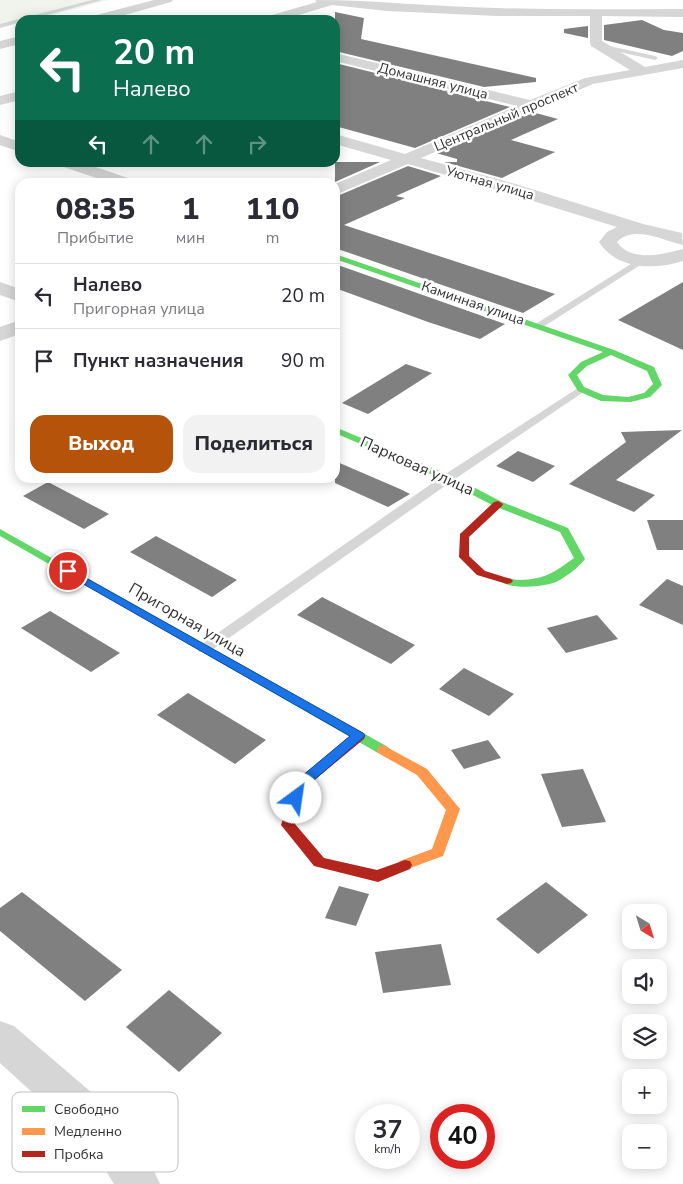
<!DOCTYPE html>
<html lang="ru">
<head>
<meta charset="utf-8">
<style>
	body { margin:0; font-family:"Nunito Sans",sans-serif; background:#f2f2f3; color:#2b2b33; height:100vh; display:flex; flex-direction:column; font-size:19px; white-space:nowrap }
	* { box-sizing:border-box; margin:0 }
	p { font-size:16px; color:#7c7c81 }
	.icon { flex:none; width:28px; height:28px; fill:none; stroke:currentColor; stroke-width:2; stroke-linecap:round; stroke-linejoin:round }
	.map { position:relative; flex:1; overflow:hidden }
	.details { position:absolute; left:15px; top:178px; width:325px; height:305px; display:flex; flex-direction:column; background:#fff; border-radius:15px; box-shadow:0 2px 12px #0003 }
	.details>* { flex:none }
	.banner { position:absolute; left:15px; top:15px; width:325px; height:152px; border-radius:15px; box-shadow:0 2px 12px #0003; background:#0b6e4f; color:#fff; overflow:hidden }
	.needle { width:32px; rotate:142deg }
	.controls { position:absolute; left:622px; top:904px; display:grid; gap:10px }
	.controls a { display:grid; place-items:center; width:45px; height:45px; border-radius:10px; background:#fff; box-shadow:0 2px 12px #0003; font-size:25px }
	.speed { position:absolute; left:355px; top:1104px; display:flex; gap:10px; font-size:25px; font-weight:700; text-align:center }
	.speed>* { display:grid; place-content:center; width:65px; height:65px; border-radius:50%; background:#fff; box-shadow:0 2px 12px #0003; line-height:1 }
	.speed small { font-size:12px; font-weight:400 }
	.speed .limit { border:8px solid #d22; background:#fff; color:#111 }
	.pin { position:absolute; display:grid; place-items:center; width:42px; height:42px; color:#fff; margin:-21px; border:2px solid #fff; border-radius:50%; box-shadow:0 1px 5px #0007 }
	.me { position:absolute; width:55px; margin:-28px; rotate:31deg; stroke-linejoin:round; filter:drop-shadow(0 0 4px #0008) }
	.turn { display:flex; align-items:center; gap:18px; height:105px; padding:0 15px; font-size:22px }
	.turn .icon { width:65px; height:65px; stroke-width:2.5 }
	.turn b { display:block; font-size:35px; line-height:42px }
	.lanes { display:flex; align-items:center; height:48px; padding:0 15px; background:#0003; justify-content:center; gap:25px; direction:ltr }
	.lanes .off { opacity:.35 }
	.eta { display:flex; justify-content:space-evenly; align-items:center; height:85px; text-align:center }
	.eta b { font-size:30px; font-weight:800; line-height:35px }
	.button { display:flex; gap:10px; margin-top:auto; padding:10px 15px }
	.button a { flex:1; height:58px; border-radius:15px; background:#b45309; color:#fff; font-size:20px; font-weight:800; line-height:58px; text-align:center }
	.button a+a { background:#f2f2f3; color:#2b2b33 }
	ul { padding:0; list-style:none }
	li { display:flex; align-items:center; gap:15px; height:65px; padding:0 15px; border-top:1px solid #e1e1e2 }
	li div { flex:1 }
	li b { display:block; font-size:19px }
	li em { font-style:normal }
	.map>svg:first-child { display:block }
</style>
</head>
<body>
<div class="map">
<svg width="683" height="1184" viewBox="0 0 683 1184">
	<rect width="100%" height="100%" fill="#fff"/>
	<polygon fill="#f1f4ed" points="0,0 109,0 33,20 20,20 20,23 0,28"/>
	<g fill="#808080">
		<polygon points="335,12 364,18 361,39 536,78 536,82 484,87 335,51"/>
		<polygon points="642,20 664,30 683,33 683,51 672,56 604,40 604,25"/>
		<polygon points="588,26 588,38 564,33 564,29"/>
		<polygon points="335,63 448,91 445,91 510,107 415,148 335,126"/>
		<polygon points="532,112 558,119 511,140 555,152 502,178 444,162 457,162 457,159 436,153"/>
		<polygon points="335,162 380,162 335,182"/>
		<polygon points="408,166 441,176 396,196 405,198 344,225 555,294 523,313 335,248 335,197"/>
		<polygon points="335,264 505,324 480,339 428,322 335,288"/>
		<polygon points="683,282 683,350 618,320"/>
		<polygon points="406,364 432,373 368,414 342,403"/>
		<polygon points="682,430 616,480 655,495 634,512 569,484 626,442 621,432"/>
		<polygon points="518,451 555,466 533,482 496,466"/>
		<polygon points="335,461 400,489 410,494 388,507 335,483"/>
		<polygon points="48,482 109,514 84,529 23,496"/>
		<polygon points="647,520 683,520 683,550 657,550"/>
		<polygon points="156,536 237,580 212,597 130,552"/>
		<polygon points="667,579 683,586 683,625 639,605"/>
		<polygon points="322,597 415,645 391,664 297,615"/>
		<polygon points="50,611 120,653 91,672 21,628"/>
		<polygon points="597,615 618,639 566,653 547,628"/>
		<polygon points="464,668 514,694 489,716 439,689"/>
		<polygon points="188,693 266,740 235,764 157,715"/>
		<polygon points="488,740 501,758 464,769 451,750"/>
		<polygon points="583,769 606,822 562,827 541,774"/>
		<polygon points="546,882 588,915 538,954 496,919"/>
		<polygon points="339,886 369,894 356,926 325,918"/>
		<polygon points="22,892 122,970 85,1001 0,931 0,908"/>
		<polygon points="441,944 451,985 383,993 375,952"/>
		<polygon points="169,990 222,1033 179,1072 126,1027"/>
	</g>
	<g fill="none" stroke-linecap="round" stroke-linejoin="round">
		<g fill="#d6d6d6" fill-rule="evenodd">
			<polygon points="92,0 102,0 29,20 20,20 20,22 0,28 0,24"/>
			<polygon points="600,44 655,56 658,58 655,60 598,47 598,45"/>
			<polygon points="642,257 647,260 645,262 543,327 539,328 534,325"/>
			<polygon points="581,386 587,389 585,391 452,481 209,652 199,652 197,649 199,646 444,475"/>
		</g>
		<g fill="#d6d6d6" fill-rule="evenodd">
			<polygon points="154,0 173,0 171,2 107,20 87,20 89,17"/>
			<path d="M 315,0 C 376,0 436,7 497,8 C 559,10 621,9 683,9 L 683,17 L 602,16 L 602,41 L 645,67 L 683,60 L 683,68 L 593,84 L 421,158 L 519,185 L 643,224 L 682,233 L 683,245 C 665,241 633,224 617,242 C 631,263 664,254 683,249 L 683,261 C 654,270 617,270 599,242 L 607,232 L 617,227 L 507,193 L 408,164 L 335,195 L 335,184 L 391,160 L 335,144 L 335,134 L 405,154 L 517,106 L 335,61 L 335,53 L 530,100 L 585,78 L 630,70 L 591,46 L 590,43 L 590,16 L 497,16 L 387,11 L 332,5 L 282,20 L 263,20 L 265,17 L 317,2 Z"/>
			<polygon points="20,36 20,44 0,49 0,41"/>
			<polygon points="20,91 20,100 0,105 0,96"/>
			<polygon points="0,135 20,142 20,152 0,145"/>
			<polygon points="56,162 81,162 128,178 130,182 108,182 58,165"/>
			<polygon points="0,282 20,289 20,302 0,295"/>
			<polygon points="20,320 20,334 0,341 0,327"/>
			<polygon points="0,1021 14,1026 120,1117 153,1169 160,1184 114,1184 90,1145 0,1063"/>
		</g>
		<g fill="#63d668" fill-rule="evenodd">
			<path d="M 335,254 L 614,350 L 654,367 L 662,385 L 650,397 L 631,402 L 601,401 L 578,391 L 568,375 L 581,362 L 603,352 L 335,259 ZM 611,355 L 647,371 L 653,384 L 644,393 L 628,397 L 603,395 L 584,387 L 577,375 L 587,366 Z"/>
			<path d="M 335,427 L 452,476 L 502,502 L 568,528 L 585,559 C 579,567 567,576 558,581 C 547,587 510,590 501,581 L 503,579 C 509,577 513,580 519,580 C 546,579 553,573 574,558 L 560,532 L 494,506 L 444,480 L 335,433 Z"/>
			<polygon points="0,529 388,747 389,750 388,753 378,753 0,536"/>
		</g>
		<polygon fill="#ff974d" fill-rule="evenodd" points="383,745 427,769 460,809 443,856 405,870 400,869 398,865 400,861 432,849 446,810 417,775 378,753 377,750 378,747"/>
		<g fill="#b3261e" fill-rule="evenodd">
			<polygon points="498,501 503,504 502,506 469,537 469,556 485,571 511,579 513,581 511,583 507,584 477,575 459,557 460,534 494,502"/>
			<polygon points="359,732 364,733 365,736 364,739 306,787 295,824 324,858 377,870 405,860 410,861 412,865 410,869 378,882 314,866 281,825 295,782 354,733"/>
		</g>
	</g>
	<polygon fill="#1a73e8" stroke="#114b97" points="68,568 363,733 365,736 306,787 301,802 291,802 289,798 296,781 350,736 64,573 63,571 64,569"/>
	<g text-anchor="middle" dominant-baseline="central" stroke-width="5" stroke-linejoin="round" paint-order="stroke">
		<g font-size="14" fill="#323232" stroke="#fff">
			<text transform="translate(433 81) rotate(14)">Домашняя улица</text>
			<text transform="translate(506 117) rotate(-23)">Центральный проспект</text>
			<text transform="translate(490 183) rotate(16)">Уютная улица</text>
			<text transform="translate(473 303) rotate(19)">Каминная улица</text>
		</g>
		<g font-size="16" fill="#323232" stroke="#fff">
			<text transform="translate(417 466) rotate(24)">Парковая улица</text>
			<text transform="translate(187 620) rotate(30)">Пригорная улица</text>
		</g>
	</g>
	<rect x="12" y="1092" width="166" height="80" rx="8" fill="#fff" stroke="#c2c2c2" stroke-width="1"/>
	<rect x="22" y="1106" width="23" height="6" fill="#63d668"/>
	<rect x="22" y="1128" width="23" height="7" fill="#ff974d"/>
	<rect x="22" y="1151" width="23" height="6" fill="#b3261e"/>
	<g font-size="14" fill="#323232">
		<text x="54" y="1114">Свободно</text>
		<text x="54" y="1136">Медленно</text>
		<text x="54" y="1159">Пробка</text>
	</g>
</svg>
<div class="controls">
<a><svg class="needle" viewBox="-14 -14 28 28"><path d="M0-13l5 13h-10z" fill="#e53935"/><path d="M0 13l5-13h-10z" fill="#7c7c81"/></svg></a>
<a><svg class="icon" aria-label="sound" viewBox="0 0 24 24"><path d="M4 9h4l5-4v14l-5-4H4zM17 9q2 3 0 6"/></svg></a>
<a><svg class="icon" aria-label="layers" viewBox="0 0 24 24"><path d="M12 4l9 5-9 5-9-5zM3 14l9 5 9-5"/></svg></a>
<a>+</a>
<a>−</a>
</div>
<div class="speed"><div>37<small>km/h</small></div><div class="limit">40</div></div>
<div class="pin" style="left:68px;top:571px;background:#d93025"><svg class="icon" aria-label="arrive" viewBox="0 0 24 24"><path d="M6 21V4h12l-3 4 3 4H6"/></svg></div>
<svg class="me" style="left:296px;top:798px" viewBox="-20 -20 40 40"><circle r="19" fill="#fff"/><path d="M0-13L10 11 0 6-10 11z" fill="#1a73e8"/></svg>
<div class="banner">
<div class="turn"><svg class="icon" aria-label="left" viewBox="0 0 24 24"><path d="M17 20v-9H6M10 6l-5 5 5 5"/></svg><div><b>20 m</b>Налево</div></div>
<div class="lanes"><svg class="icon" aria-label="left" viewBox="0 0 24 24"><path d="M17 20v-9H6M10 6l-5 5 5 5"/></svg><svg class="icon off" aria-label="ahead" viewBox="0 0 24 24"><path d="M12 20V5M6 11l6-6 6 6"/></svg><svg class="icon off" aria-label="ahead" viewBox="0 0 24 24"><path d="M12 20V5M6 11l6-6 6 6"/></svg><svg class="icon off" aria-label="right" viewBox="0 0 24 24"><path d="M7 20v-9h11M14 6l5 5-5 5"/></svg></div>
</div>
<section class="details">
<div class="eta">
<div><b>08:35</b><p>Прибытие</p></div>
<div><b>1</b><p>мин</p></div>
<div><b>110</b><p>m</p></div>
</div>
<ul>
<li><svg class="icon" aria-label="left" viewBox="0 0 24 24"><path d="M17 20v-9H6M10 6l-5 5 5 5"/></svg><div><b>Налево</b><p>Пригорная улица</p></div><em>20 m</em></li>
<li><svg class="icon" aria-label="arrive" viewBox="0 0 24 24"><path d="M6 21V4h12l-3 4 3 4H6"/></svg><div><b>Пункт назначения</b></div><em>90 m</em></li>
</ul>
<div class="button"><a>Выход</a><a>Поделиться</a></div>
</section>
</div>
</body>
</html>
